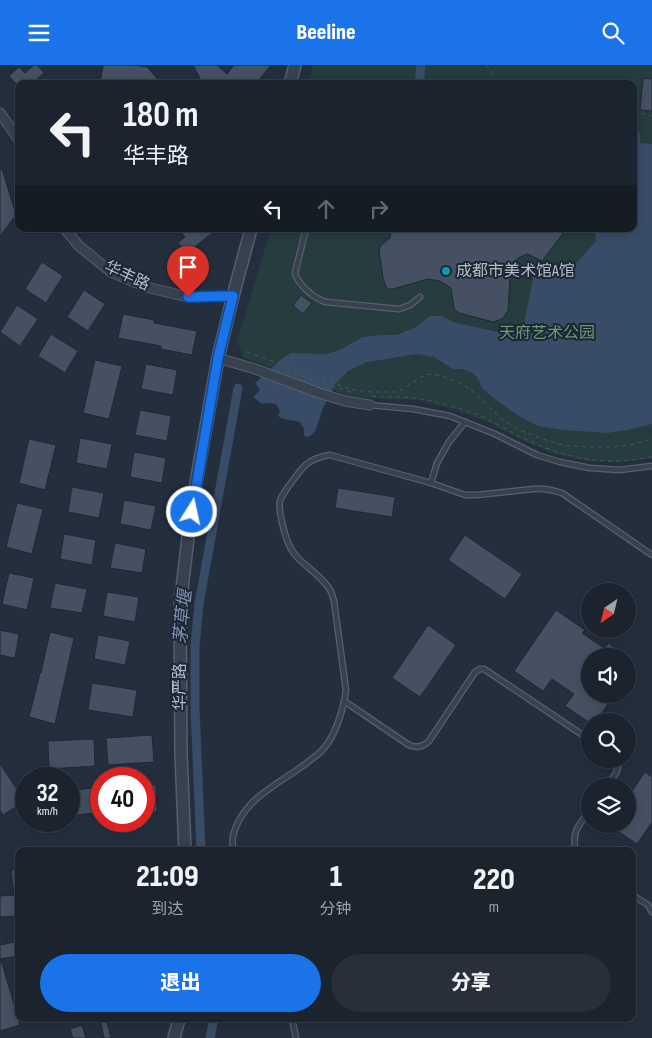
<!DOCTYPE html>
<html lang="zh">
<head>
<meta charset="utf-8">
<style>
	body { margin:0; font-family:"Sofia Sans Condensed","Noto Sans SC",sans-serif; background:#282f3a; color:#f1f3f6; height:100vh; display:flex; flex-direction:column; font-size:19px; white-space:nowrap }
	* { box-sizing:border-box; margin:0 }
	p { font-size:16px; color:#a0a4aa }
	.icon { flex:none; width:28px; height:28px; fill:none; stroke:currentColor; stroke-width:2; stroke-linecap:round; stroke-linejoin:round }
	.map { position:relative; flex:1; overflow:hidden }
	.side { position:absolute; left:15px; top:782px; width:621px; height:175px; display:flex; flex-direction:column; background:#1b232e; border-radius:10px; box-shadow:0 2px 12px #0003,0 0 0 1px #39404a }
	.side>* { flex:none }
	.top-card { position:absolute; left:15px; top:15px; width:622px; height:152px; border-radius:10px; box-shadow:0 2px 12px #0003,0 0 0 1px #39404a; background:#1b232e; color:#f1f3f6; overflow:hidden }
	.needle { width:32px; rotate:215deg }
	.controls { position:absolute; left:581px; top:518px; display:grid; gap:10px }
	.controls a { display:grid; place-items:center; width:55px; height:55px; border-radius:50%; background:#1b232e; box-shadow:0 2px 12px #0003,0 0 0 1px #39404a; font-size:25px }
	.speed { position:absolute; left:15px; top:702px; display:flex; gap:10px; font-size:25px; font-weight:700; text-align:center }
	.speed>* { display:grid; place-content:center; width:65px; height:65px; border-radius:50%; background:#1b232e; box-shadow:0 2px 12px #0003,0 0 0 1px #39404a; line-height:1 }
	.speed small { font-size:12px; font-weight:400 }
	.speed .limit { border:8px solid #d22; background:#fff; color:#111 }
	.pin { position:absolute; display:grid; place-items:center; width:42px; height:42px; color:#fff; margin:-51px -21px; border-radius:50% 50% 50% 0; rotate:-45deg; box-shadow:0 0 5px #0007 }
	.pin .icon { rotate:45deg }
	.me { position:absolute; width:55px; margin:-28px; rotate:10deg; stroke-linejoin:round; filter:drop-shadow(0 0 4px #0008) }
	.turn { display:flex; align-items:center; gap:18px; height:105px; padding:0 25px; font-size:22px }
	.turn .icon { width:65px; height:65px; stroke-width:2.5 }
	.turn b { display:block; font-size:35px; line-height:42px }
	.lanes { display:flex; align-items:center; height:48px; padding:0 25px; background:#0003; justify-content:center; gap:25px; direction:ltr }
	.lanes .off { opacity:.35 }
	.eta { display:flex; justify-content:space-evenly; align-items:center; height:85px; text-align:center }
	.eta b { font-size:30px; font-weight:800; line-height:35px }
	.cta { display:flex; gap:10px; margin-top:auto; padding:10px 25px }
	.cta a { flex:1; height:58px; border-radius:30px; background:#1a73e8; color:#fff; font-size:20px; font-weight:800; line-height:58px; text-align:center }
	.cta a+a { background:#282f3a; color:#f1f3f6 }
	header { display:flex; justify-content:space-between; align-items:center; height:65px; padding:0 25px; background:#1a73e8; color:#fff; font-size:22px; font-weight:800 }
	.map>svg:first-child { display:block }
</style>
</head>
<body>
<header><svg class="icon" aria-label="menu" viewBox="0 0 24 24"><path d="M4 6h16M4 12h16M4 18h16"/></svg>Beeline<svg class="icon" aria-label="search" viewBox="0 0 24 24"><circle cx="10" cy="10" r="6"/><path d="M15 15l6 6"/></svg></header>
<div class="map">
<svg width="652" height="973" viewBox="0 0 652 973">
	<rect width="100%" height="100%" fill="#242f3e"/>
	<polygon fill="#263c3f" points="313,0 652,0 652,393 620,397 587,396 554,389 520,374 486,356 448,343 417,335 384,334 350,331 244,293 237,276 271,164 634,164 634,19 309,19"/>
	<polygon fill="#394c67" points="634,67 640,67 640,78 652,79 652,359 627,365 607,368 563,365 538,361 519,351 491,331 482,323 478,313 471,307 462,304 453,304 434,292 418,289 367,297 348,306 335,319 322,345 316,365 309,372 304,371 304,364 300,357 284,354 278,351 280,346 276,339 269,338 262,339 253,332 260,325 255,318 284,292 291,288 326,289 340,285 363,272 382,270 397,270 416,262 430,251 442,251 452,257 507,269 517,267 524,259 535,204 541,200 572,203 596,176 595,165 593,164 634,164"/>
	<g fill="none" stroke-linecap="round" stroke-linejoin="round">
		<g stroke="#394c67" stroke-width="9">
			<polyline points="419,19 421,0"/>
			<polyline points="201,786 195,643 195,581 199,539 238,323"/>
			<polyline points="210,973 214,954"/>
		</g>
	</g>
	<g fill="#455162" stroke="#1f2835">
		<polygon points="34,0 37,0 44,8 36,15 40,19 16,19 9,11 19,2 25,8"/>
		<polygon points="103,0 134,0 147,2 162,19 100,19"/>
		<polygon points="193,0 217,0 227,9 234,0 271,0 256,19 203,19"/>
		<polygon points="643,13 652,14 652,46 640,45"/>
		<polygon points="0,104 2,104 16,150 0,171"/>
		<polygon points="178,164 217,164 187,188 178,178 185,172"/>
		<polygon points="391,164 559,164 564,167 542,196 528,189 520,192 511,199 508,246 502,254 493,257 459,248 454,244 451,223 440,216 428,214 393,224 389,224 386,222 383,213 379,186 381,180 390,173"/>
		<polygon points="42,197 63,211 46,238 25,224"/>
		<polygon points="84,225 105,239 88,266 67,252"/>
		<polygon points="301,230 312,238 303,249 293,241"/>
		<polygon points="17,240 38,254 20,281 0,267"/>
		<polygon points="123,249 154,255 154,258 197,266 192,290 161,284 161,281 118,273"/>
		<polygon points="51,269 78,286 65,308 38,291"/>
		<polygon points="95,295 122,301 109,354 83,348"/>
		<polygon points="146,299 177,305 173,330 141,324"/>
		<polygon points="140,345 171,351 167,376 135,370"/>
		<polygon points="80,373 112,379 107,404 76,398"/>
		<polygon points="29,374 56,380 45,425 19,418"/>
		<polygon points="134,387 166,393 162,418 130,412"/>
		<polygon points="72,422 104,428 99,453 68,447"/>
		<polygon points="338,423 395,432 392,452 335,443"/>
		<polygon points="124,435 156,441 151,465 120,459"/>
		<polygon points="17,438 43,444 32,489 6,482"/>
		<polygon points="64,469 96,475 92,500 60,494"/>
		<polygon points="465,470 522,509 505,534 448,495"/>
		<polygon points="115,478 146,484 142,508 110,503"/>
		<polygon points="9,508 34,513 27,545 2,539"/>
		<polygon points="55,518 87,524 82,548 50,543"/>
		<polygon points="107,527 139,532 135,557 103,551"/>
		<polygon points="556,545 585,565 582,568 605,584 608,578 627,591 590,591 590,629 615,629 596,656 587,656 565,641 574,629 552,614 543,626 514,606"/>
		<polygon points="428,560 456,580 420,632 392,613"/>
		<polygon points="0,565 19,569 15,593 0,590"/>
		<polygon points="50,567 74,573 55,659 29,652 40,608 41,608"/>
		<polygon points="98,570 130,576 125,600 94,594"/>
		<polygon points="92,618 137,625 133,652 88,645"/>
		<polygon points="152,670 154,697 108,700 106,673"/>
		<polygon points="94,674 95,701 49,704 48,676"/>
		<polygon points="0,699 25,736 3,750 0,745"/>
		<polygon points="645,707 652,712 652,757 637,779 607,759 628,759 628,732"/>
		<polygon points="144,720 156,720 157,747 144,747"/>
		<polygon points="100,722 101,747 71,751 69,726"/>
		<polygon points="19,804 19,851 0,852 0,831 14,830 11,805"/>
		<polygon points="19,876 19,891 0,894 0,880"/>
		<polygon points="0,898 2,898 20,960 0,966"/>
		<polygon points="100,954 106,954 111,973 104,973"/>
		<polygon points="82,960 86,973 73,973 70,964"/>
	</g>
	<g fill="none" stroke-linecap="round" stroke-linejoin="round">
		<defs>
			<g id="service">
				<path d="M 306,164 L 295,208 C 298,220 315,234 326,237 L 399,244 L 410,240 L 420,232"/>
				<polyline points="370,340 413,344 450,351 495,369 537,390 560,397 590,403 619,405 652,401"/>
				<polyline points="431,418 437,398 449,377 465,357"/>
				<path d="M 344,636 L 409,680 C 416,683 423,682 429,676 L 475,607 L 480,604 L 484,604 L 590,675"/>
				<path d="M 606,721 C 613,712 622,705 616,694"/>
				<path d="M 233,786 C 233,781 232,776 233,771 C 242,733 280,719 308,697 C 314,692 321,688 325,682 C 336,669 344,642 346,625 L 334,536 C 333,533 332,528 330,525 C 323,512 307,503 297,492 C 288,482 285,470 282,457 C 277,436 279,434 291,418 C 303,401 309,393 330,390 L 431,418 L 465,430 L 477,430 L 533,424 C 543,423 552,425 562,428 L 652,490"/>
				<path d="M 576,786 C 571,767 579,760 590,745"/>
				<polyline points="632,830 648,840 652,847"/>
				<polyline points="292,954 296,973"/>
			</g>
			<g id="minor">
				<polyline points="0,48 19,75"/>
				<polyline points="65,164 79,181 111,207 146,222 188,232 233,231"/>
				<polyline points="218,293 255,304 319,328 345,336 370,340"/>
			</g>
			<g id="tertiary">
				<polyline points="290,19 295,0"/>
				<polyline points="185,786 181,689 180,541 191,447 218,293 233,231 251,164"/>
				<polyline points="174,973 179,954"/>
			</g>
		</defs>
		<use href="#service" stroke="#565f6c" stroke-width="7"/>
		<use href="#minor" stroke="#565f6c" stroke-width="11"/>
		<use href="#tertiary" stroke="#565f6c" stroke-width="14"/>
		<g stroke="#44595c" stroke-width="1" stroke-dasharray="4 4" stroke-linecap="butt">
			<polyline points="486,0 492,7 488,19"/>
			<polyline points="634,45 644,49 652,51"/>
			<polyline points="247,287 350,324 371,327 399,327 421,312 430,309 442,311 453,315 467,322 477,330 500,353 517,364 546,375 563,380 587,382 610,382 630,380 652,374"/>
			<polyline points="286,306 351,327"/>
			<path d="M 372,331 C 386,333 400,331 414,333 C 433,335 463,344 481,351 C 496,358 510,367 525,374 C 554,388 586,397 618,396 C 629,396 641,393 652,392"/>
		</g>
		<use href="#service" stroke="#38414e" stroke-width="4.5"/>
		<use href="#minor" stroke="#38414e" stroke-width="9"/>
		<use href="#tertiary" stroke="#38414e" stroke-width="11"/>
	</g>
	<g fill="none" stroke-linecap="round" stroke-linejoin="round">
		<defs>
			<polyline id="route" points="188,232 233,231 218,293 192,447"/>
		</defs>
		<use href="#route" stroke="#114b97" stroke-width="12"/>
		<use href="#route" stroke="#1a73e8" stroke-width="9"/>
	</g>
	<circle fill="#0f9aa8" stroke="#1d2633" stroke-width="2" cx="446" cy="206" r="5"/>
	<g text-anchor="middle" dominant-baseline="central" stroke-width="4" stroke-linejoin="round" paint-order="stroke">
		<g font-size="16" fill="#b4bcc9" stroke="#1d2633" text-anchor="start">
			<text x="456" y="206">成都市美术馆A馆</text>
		</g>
		<g font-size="16" fill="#b4bcc9" stroke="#1d2633">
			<text transform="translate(127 211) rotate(25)">华丰路</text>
			<text transform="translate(180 622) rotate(-90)">华严路</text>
		</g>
		<g font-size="16" fill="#6b9a76" stroke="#1d2633">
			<text x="547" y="268">天府艺术公园</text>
		</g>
		<g font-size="18" font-style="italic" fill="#7c92b1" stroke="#1d2633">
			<text transform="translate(183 552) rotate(-84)">茅草堰</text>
		</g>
	</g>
</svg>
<div class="controls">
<a><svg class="needle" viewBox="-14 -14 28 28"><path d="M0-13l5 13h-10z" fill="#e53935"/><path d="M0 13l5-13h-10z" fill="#a0a4aa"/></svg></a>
<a><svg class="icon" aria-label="sound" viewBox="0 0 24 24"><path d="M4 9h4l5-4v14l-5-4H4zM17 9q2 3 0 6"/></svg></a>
<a><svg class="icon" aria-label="search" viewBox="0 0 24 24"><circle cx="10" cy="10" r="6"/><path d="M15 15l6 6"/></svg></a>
<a><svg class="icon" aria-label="layers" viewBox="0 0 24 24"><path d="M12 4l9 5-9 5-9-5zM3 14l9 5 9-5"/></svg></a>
</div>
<div class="speed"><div>32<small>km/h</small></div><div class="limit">40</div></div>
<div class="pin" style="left:188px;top:232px;background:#d93025"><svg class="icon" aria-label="arrive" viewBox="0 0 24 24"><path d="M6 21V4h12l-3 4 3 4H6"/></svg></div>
<svg class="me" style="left:192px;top:447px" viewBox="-20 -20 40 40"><circle r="17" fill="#1a73e8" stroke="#fff" stroke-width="3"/><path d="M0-11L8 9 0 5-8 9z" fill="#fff"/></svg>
<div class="top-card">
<div class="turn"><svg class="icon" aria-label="left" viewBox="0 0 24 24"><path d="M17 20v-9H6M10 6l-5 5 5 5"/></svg><div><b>180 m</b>华丰路</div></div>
<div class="lanes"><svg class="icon" aria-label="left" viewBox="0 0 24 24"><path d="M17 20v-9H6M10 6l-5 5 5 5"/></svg><svg class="icon off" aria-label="ahead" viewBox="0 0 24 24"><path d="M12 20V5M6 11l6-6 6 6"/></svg><svg class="icon off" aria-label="right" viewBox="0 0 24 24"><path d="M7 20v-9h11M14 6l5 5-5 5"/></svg></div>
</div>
<section class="side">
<div class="eta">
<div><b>21:09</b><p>到达</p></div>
<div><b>1</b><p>分钟</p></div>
<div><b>220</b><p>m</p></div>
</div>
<div class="cta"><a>退出</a><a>分享</a></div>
</section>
</div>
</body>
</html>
